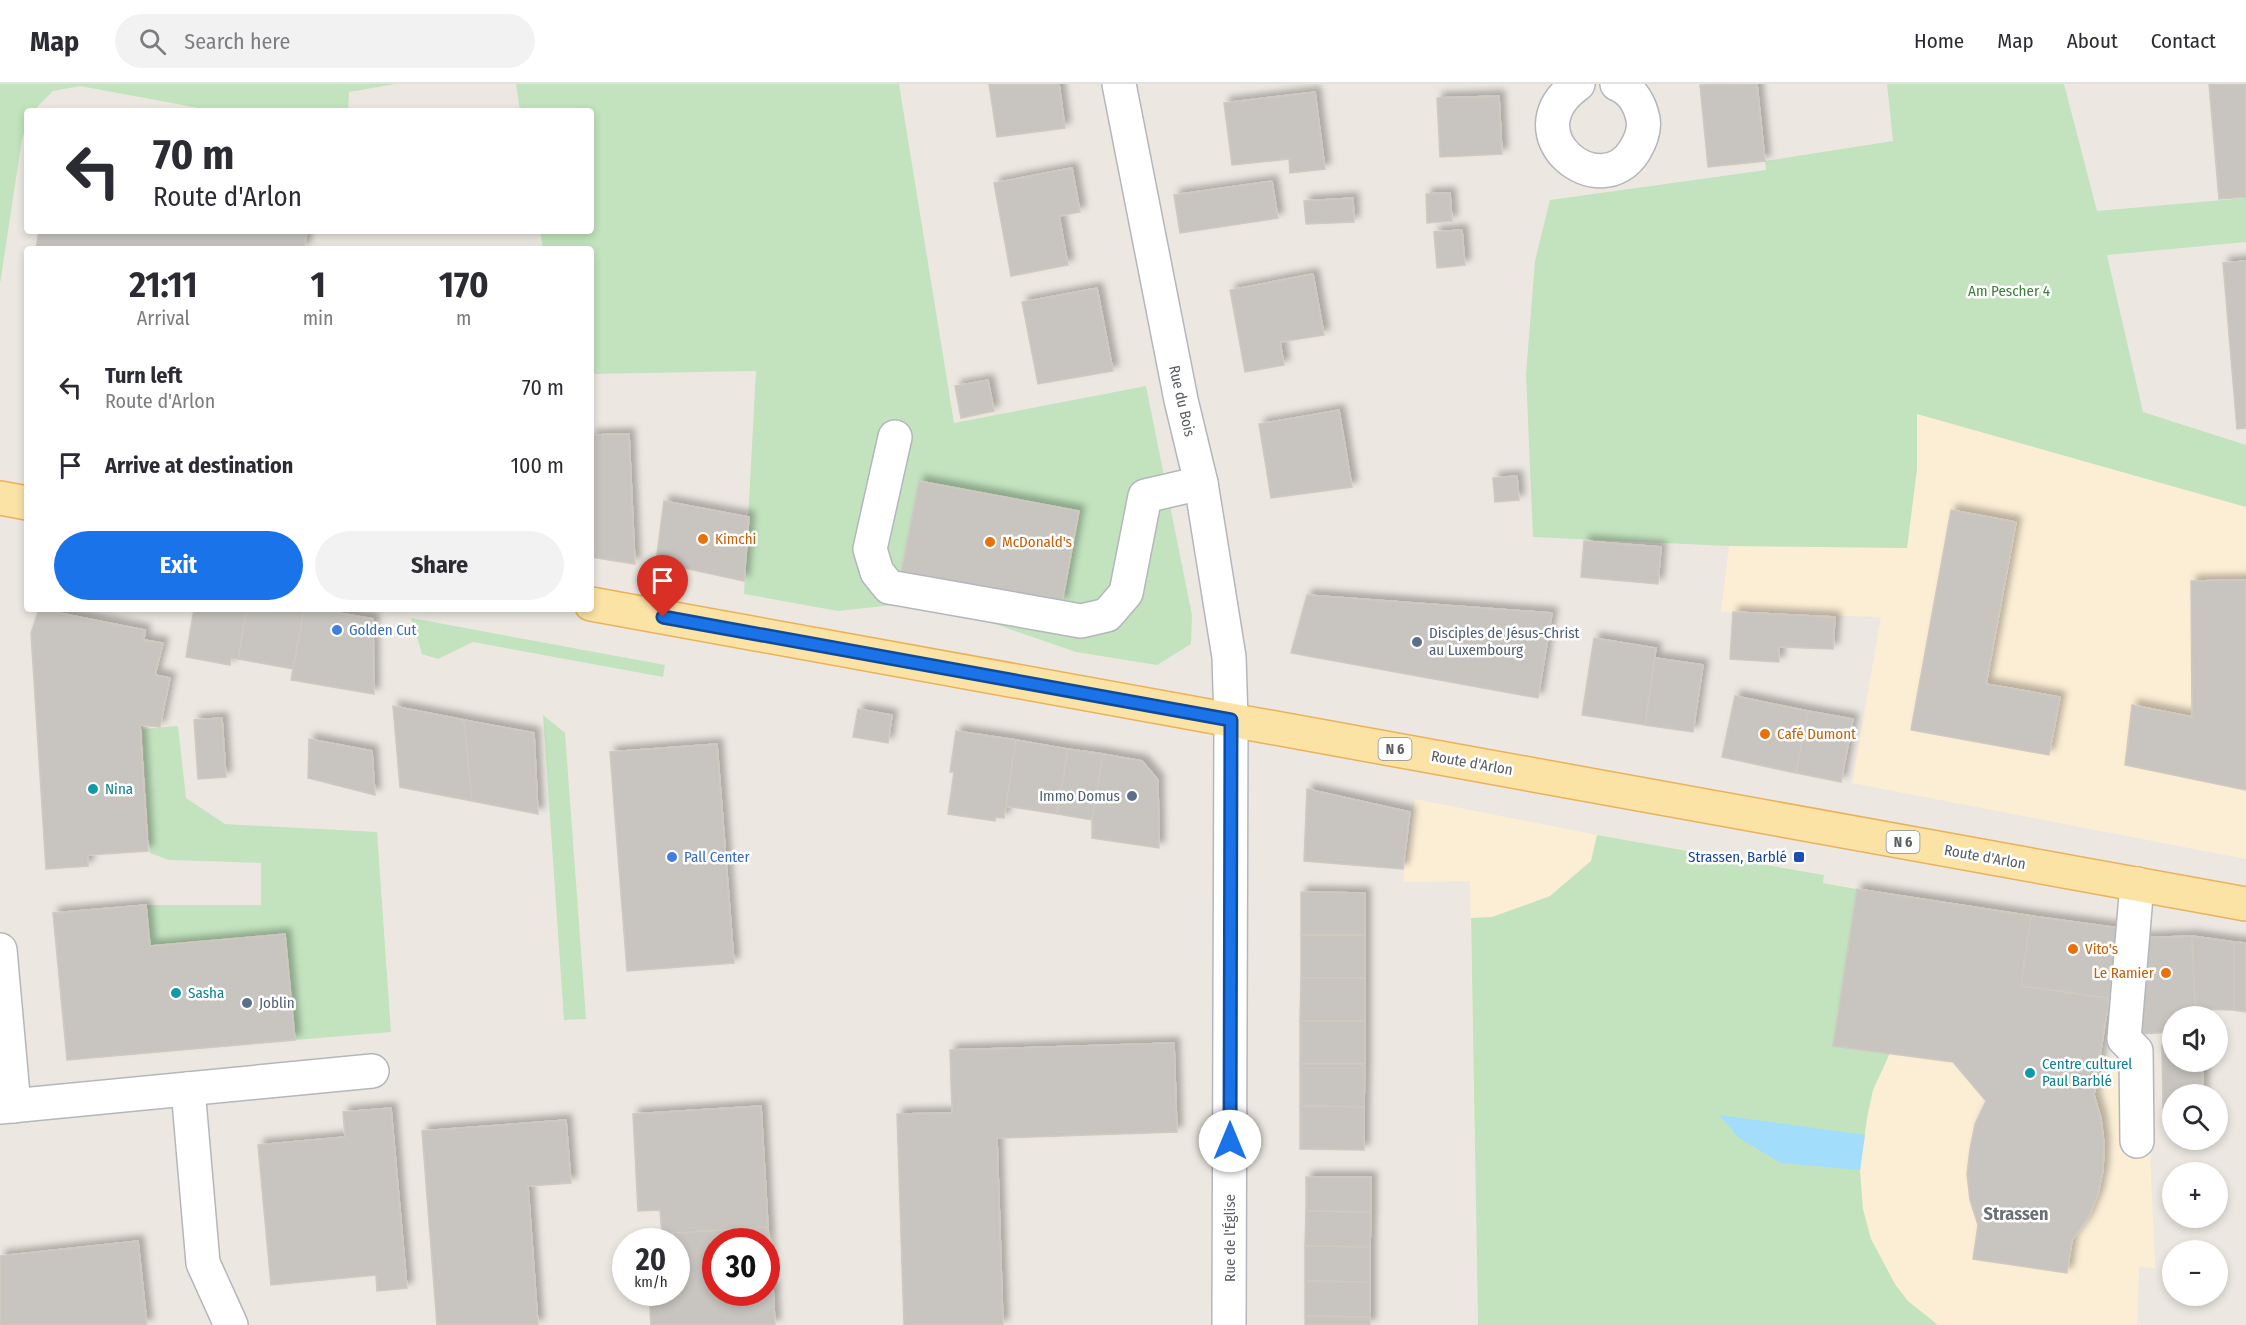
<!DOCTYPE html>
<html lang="en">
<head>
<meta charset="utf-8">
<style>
	body { margin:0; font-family:"Fira Sans Condensed",sans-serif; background:#f2f2f3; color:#2b2b33; height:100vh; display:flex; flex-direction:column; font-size:22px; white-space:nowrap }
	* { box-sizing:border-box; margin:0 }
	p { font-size:20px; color:#7c7c81 }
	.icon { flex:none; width:33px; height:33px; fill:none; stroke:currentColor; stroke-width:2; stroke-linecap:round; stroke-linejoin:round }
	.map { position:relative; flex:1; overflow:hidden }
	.sheet { position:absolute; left:24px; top:162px; width:570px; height:366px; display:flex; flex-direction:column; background:#fff; border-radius:6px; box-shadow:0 3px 9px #0003 }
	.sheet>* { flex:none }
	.guide { position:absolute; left:24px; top:24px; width:570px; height:126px; border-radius:6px; box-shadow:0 3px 9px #0003; background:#fff; color:#2b2b33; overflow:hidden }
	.tools { position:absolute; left:2162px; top:922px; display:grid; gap:12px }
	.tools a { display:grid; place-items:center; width:66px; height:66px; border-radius:50%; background:#fff; box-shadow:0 3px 9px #0003; font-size:30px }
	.speed { position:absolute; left:612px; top:1144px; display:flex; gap:12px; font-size:30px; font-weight:700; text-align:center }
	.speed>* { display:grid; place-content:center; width:78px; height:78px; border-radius:50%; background:#fff; box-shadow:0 3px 9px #0003; line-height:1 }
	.speed small { font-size:15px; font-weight:400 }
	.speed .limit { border:9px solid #d22; background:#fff; color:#111 }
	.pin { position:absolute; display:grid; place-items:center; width:51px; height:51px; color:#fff; margin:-62px -26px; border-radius:50% 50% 50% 0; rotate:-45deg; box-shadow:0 0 6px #0007 }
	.pin .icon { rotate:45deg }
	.me { position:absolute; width:66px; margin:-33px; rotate:0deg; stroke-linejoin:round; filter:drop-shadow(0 0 4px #0008) }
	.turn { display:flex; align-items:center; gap:21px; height:126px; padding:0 30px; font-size:27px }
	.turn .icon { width:78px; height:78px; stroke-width:2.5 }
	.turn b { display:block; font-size:42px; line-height:51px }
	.eta { display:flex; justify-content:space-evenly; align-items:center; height:102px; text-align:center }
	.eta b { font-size:36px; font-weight:700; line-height:42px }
	.primary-button { display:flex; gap:12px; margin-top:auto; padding:12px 30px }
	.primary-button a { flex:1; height:69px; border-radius:36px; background:#1a73e8; color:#fff; font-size:24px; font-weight:700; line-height:69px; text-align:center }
	.primary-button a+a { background:#f2f2f3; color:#2b2b33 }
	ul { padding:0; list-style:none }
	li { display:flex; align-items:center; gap:18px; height:78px; padding:0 30px }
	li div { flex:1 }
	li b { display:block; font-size:22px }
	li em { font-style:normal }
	header { display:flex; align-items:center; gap:36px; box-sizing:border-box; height:84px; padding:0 30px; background:#fff; border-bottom:2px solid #e1e1e2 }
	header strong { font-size:28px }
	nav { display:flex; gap:33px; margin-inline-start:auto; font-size:21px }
	.search { width:420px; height:54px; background:#f2f2f3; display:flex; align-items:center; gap:15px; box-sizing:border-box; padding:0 21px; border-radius:33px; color:#7c7c81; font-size:22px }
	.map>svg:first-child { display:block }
</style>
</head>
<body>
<header>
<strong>Map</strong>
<div class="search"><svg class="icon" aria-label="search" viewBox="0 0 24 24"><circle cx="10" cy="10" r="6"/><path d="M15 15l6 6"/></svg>Search here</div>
<nav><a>Home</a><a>Map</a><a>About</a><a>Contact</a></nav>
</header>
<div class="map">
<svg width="2246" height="1241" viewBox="0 0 2246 1241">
	<defs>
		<filter id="shadow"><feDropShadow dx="5.5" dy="-5.5" stdDeviation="3" flood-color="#0004"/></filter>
	</defs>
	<rect width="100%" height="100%" fill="#ece8e1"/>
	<g fill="#fceed5">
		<polygon points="1917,330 2246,423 2246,775 1852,699 1881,533 1721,528 1729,462 1907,464 1917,385"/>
		<polygon points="1415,715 1597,751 1824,791 1823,799 2119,844 2100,973 2146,975 2155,1184 2139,1183 2137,1241 1478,1241 1470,797 1403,798"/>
	</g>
	<g fill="#c2e3be">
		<polygon points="0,0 395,0 349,8 348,27 215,27 80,2 53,7 33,27 27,27 27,40 22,55 0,200"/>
		<polygon points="516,0 899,0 954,339 1146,302 1192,531 1191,560 1157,581 1076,568 995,540 893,521 838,527 744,510 756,287 591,290 591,165 543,165 540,147 591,147 591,27 520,27"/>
		<polygon points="1887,0 2064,0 2097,127 2246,114 2246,158 2107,171 2143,328 2246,361 2246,423 1917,330 1917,385 1907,464 1729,462 1533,453 1526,290 1535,177 1550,116 1766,86 1765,77 1893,57"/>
		<polygon points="411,534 665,581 663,593 473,558 438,575 422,570"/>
		<polygon points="543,631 565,649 586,935 564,936"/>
		<polygon points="178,642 186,714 225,740 377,748 391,948 295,956 285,850 150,862 146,821 261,821 261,779 169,776 150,769 142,645"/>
		<polygon points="1597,751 1824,791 1823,799 1857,805 1961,892 1994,1027 1953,978 1890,969 1873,1006 1867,1034 1860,1086 1863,1125 1871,1155 1895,1200 1908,1217 1938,1241 1478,1241 1471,834 1492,833 1550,812 1591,777"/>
	</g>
	<polygon fill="#a2defb" points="1719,1031 1865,1051 1860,1086 1781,1079 1739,1054"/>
	<g fill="#c8c5c0" stroke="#d0c9bf" stroke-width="1.5" filter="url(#shadow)">
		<polygon points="989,0 1059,0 1065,44 997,53"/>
		<polygon points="1757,0 1765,77 1708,83 1700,1"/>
		<polygon points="2209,0 2246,0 2246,113 2219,115"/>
		<polygon points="1315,8 1325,85 1290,89 1289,75 1232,81 1224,19"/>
		<polygon points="1499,12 1502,70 1440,73 1437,14"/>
		<polygon points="1072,84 1080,128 1059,132 1068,181 1011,192 994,99"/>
		<polygon points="1272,97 1278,134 1180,149 1174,111"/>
		<polygon points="1450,109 1452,137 1427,139 1426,110"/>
		<polygon points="1353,114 1354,138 1306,140 1304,117"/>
		<polygon points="1462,146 1465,181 1437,184 1434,148"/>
		<polygon points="39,147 307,147 304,165 36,165"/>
		<polygon points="2246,177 2246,344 2237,345 2223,179"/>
		<polygon points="1313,190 1324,251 1280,258 1284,281 1245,288 1230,206"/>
		<polygon points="1097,204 1113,287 1038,300 1022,218"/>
		<polygon points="988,296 994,327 961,334 955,302"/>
		<polygon points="1339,326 1352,403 1271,414 1259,340"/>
		<polygon points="629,350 635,480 591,473 591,351"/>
		<polygon points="1517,392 1519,416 1495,418 1493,394"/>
		<polygon points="919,397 1079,427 1062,519 901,490"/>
		<polygon points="664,417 749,433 744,497 656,478"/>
		<polygon points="1951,426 2016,438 1986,600 2060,613 2049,671 1911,646"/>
		<polygon points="1584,457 1661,463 1658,500 1581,493"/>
		<polygon points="2246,496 2246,706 2125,681 2132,621 2192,633 2191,497"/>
		<polygon points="1307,511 1552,529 1538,614 1291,569"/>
		<polygon points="39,525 145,546 144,556 163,559 155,591 170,594 160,643 140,641 148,767 88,771 88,782 46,785 31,549"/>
		<polygon points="194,525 247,525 238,575 231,574 230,581 186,573"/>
		<polygon points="247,525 304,525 293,585 238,575"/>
		<polygon points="304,525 315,525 373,535 374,610 291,596"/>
		<polygon points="1733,528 1835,533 1833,565 1779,563 1779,578 1730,575"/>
		<polygon points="1594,554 1656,564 1645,641 1582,631"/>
		<polygon points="1655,574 1703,581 1693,648 1645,641"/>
		<polygon points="1735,612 1808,627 1796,689 1722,673"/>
		<polygon points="393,622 464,636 472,717 400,703"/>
		<polygon points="858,625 892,631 888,659 853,653"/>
		<polygon points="1808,627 1853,635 1841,698 1796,689"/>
		<polygon points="222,634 226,693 198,695 194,636"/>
		<polygon points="464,636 534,649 538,730 472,717"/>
		<polygon points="956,647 1016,656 1004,734 995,733 995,737 948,730 954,688 950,688"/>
		<polygon points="309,655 372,667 375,711 308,694"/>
		<polygon points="1016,656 1068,665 1057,730 1006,722"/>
		<polygon points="717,660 734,879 627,887 610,668"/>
		<polygon points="1068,665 1103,670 1092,736 1057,730"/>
		<polygon points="1103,670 1142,677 1158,696 1159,764 1092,754 1092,736"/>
		<polygon points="1307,705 1410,728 1403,785 1304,777"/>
		<polygon points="1857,805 2031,832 2021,902 2109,914 2094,1011 2101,1035 2104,1060 2103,1086 2098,1110 2088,1134 2072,1156 2067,1189 1973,1175 1978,1141 1970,1116 1967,1090 1970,1065 1975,1040 1986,1017 1953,978 1833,962"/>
		<polygon points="1301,808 1365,809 1365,851 1301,851"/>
		<polygon points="146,821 150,862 285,850 295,956 67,976 53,829"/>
		<polygon points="2031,832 2119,844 2109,914 2021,902"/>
		<rect x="1301" y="851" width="64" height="43"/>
		<polygon points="2192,852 2195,933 2172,933 2172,948 2141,950 2137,854"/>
		<polygon points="2192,852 2234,858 2234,926 2195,925"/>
		<polygon points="2234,858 2246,859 2246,928 2234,926"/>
		<polygon points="1301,894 1365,894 1365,937 1300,937"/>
		<rect x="1300" y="937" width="65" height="43"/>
		<polygon points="1174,959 1177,1048 997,1054 1003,1241 904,1241 897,1030 952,1029 950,966"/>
		<polygon points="2162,961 2172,961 2172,978 2203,978 2203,1011 2172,1011 2172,1023 2163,1024"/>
		<polygon points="1300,980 1365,980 1364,1023 1300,1022"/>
		<polygon points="761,1022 768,1143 662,1150 660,1126 638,1127 633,1030"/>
		<polygon points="1300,1022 1364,1023 1364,1066 1300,1065"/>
		<polygon points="391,1024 407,1204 377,1207 376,1191 271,1201 258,1061 345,1053 343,1028"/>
		<polygon points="566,1036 571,1099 528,1102 538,1241 437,1241 422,1047"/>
		<polygon points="1306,1093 1371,1093 1371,1128 1306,1127"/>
		<polygon points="1306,1127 1371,1128 1370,1163 1305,1162"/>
		<polygon points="768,1143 770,1174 766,1174 766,1158 716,1158 716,1209 766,1209 766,1203 773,1202 775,1241 651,1241 649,1209 676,1209 676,1158 662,1158 662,1150"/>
		<polygon points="138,1157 147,1241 0,1241 0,1172"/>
		<polygon points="1305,1162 1370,1163 1370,1198 1305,1197"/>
		<polygon points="1305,1197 1370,1198 1370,1233 1305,1232"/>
		<polygon points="1305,1232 1370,1233 1370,1241 1305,1241"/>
	</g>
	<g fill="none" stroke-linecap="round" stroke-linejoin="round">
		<defs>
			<g id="minor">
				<polyline points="1119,0 1181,316 1201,399 1229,573 1231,636 1229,1241"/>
				<path d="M 1578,0 C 1508,50 1601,123 1635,66 C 1641,56 1645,46 1643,35 C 1640,20 1632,6 1617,0"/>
				<polyline points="895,353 870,465 877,488 889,503 1081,537 1107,531 1126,509 1145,412 1201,399"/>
				<polyline points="2137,800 2124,955 2136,967 2137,1057"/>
				<polyline points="0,866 14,1022"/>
				<polyline points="188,1005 203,1179 231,1241"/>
				<polyline points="0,1023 372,987"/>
			</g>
			<g id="major">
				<polyline points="0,414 27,419"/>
				<polyline points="591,520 2246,820"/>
			</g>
		</defs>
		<use href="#minor" stroke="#b3b7bb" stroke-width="36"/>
		<use href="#major" stroke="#eab15b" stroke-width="36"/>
		<use href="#minor" stroke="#fff" stroke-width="33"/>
		<use href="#major" stroke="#fbe3a6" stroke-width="33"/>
	</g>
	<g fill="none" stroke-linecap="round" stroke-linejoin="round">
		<defs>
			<polyline id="route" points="663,533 1231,636 1230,1057"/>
		</defs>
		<use href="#route" stroke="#114b97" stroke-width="15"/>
		<use href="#route" stroke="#1a73e8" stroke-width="10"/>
	</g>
	<g fill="#e8710a" stroke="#fff" stroke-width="2">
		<circle cx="703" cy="455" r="6"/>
		<circle cx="990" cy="458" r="6"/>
		<circle cx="1765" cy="650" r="6"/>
		<circle cx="2073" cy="865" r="6"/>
		<circle cx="2166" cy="889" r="6"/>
	</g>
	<g fill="#3f7fe0" stroke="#fff" stroke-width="2">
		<circle cx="337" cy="546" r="6"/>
		<circle cx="672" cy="773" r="6"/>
	</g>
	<g fill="#5c6f8a" stroke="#fff" stroke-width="2">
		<circle cx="1417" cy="558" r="6"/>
		<circle cx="1132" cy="712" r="6"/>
		<circle cx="247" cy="919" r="6"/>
	</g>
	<g fill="#0f9aa8" stroke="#fff" stroke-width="2">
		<circle cx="93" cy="705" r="6"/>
		<circle cx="176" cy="909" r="6"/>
		<circle cx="2030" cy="989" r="6"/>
	</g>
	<rect fill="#1a4fb4" stroke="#fff" stroke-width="2" x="1793" y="767" width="12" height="12" rx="3"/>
	<g text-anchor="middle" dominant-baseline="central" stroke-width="5" stroke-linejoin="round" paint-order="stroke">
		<g fill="#fff" stroke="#8b8e90" stroke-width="1.5">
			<rect x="1378.5" y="654" width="33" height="22" rx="4.5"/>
			<rect x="1886.5" y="747" width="33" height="22" rx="4.5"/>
		</g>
		<g font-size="14" font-weight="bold" fill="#595e61">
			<text x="1395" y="665">N 6</text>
			<text x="1903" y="758">N 6</text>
		</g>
		<g font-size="15" fill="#3d8138" stroke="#fff">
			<text x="2009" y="207">Am Pescher 4</text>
		</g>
		<g font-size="15" fill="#595e61" stroke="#fff">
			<text transform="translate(1182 317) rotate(77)">Rue du Bois</text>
			<text transform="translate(1472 679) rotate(10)">Route d'Arlon</text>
			<text transform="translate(1985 773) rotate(10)">Route d'Arlon</text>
			<text transform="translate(1230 1154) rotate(-90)">Rue de l'Église</text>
		</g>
		<g font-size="15" fill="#c56008" stroke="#fff" text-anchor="start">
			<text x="715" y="455">Kimchi</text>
			<text x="1002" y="458">McDonald's</text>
			<text x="1777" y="650">Café Dumont</text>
			<text x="2085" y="865">Vito's</text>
			<text x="2154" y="889" text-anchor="end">Le Ramier</text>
		</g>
		<g font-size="15" fill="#366cbe" stroke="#fff" text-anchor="start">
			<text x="349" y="546">Golden Cut</text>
			<text x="684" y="773">Pall Center</text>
		</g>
		<g font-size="15" fill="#4e5e75" stroke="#fff" text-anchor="start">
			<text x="1429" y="549">Disciples de Jésus-Christ<tspan x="1429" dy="17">au Luxembourg</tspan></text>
			<text x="1120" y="712" text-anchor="end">Immo Domus</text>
			<text x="259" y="919">Joblin</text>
		</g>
		<g font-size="15" fill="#0d838f" stroke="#fff" text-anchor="start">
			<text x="105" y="705">Nina</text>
			<text x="188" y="909">Sasha</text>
			<text x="2042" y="980">Centre culturel<tspan x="2042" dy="17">Paul Barblé</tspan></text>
		</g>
		<g font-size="15" fill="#164399" stroke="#fff" text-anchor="end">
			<text x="1787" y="773">Strassen, Barblé</text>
		</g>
		<g font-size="18" font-weight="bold" fill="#6a7073" stroke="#fff">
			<text x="2016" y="1130">Strassen</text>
		</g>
	</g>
</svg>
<div class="tools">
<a><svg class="icon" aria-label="sound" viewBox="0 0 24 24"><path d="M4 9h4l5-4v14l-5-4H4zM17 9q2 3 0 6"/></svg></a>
<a><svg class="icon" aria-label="search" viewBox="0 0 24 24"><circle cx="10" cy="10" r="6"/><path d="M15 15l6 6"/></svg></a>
<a>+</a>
<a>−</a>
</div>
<div class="speed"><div>20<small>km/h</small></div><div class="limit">30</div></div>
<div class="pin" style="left:663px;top:533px;background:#d93025"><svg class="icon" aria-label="arrive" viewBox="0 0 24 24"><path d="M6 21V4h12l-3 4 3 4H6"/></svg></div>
<svg class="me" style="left:1230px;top:1057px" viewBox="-20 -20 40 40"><circle r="19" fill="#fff"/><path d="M0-13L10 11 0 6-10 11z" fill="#1a73e8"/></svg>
<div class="guide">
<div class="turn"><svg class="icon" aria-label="left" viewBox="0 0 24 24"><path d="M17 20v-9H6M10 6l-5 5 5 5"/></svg><div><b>70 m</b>Route d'Arlon</div></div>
</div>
<section class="sheet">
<div class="eta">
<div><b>21:11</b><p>Arrival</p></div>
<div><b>1</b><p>min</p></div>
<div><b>170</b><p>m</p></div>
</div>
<ul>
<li><svg class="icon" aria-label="left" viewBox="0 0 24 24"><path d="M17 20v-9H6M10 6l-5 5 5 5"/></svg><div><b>Turn left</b><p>Route d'Arlon</p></div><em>70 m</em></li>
<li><svg class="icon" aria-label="arrive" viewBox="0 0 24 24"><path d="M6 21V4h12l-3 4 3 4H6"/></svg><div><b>Arrive at destination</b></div><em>100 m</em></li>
</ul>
<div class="primary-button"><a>Exit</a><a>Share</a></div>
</section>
</div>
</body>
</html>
